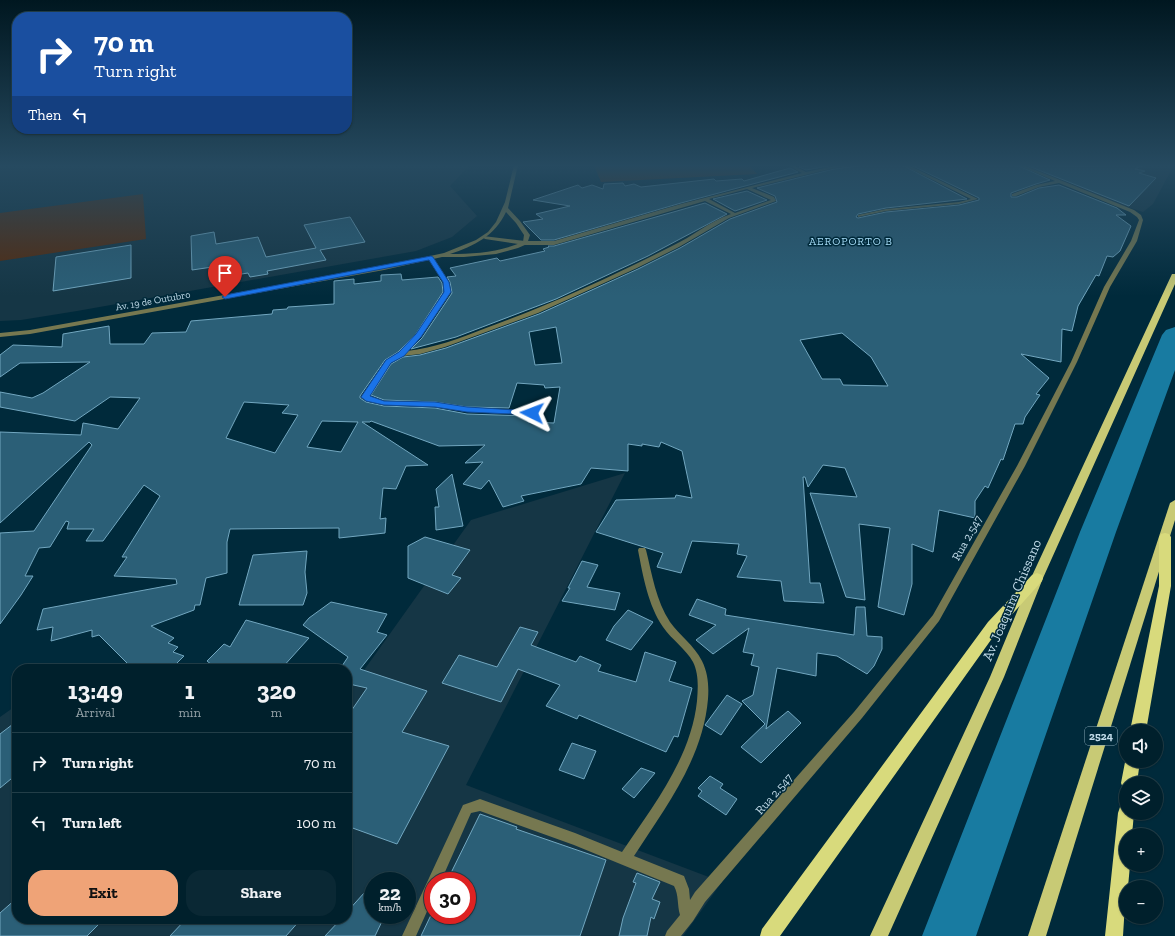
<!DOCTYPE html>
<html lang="en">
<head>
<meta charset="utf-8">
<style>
	body { margin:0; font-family:"Zilla Slab",serif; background:#0a2834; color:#f1f3f6; height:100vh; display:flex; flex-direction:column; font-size:15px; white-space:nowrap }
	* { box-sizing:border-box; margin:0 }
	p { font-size:13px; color:#95a3a9 }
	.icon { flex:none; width:22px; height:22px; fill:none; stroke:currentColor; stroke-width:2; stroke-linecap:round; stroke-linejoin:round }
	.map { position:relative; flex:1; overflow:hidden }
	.panel { position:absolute; left:12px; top:664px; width:340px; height:260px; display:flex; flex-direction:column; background:#00202c; border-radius:16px; box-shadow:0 1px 3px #0004,0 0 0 1px #223e48 }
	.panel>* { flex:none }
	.hud { position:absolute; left:12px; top:12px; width:340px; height:122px; border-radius:16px; box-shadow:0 1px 3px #0004,0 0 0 1px #223e48; background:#1a4fa0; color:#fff; overflow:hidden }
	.buttons { position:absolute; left:1119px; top:724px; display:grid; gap:8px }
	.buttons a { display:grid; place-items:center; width:44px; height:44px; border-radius:50%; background:#00202c; box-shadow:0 1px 3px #0004,0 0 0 1px #223e48; font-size:20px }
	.speed { position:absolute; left:364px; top:872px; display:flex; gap:8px; font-size:20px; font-weight:700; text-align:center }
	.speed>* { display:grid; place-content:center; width:52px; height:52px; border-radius:50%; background:#00202c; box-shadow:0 1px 3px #0004,0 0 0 1px #223e48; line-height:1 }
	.speed small { font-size:10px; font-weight:400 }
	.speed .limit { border:6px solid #d22; background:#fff; color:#111 }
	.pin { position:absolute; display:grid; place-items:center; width:34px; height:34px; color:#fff; margin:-41px -17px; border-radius:50% 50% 50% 0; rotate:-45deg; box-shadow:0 0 4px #0007 }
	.pin .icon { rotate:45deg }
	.me { position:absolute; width:44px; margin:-22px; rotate:273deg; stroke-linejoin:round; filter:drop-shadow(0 0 3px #0008) }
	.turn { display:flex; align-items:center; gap:14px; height:84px; padding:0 16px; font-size:18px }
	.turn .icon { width:52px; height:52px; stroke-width:2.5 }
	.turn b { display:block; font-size:28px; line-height:34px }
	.then { display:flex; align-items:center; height:38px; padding:0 16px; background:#0003; gap:8px; font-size:15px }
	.eta { display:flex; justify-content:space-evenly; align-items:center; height:68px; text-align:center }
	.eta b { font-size:24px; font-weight:800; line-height:28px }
	.action { display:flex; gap:8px; margin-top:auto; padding:8px 16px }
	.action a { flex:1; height:46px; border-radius:16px; background:#efa377; color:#111; font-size:16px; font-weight:800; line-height:46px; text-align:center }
	.action a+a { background:#0a2834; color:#f1f3f6 }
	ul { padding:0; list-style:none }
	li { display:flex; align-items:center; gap:12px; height:60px; padding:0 16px; border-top:1px solid #223e48 }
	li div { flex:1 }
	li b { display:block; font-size:15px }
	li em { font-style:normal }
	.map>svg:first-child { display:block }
</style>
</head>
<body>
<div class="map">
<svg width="1175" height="936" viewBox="0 0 1175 936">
	<rect width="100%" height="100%" fill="#002a3b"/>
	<g fill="#153645" fill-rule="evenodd">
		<polygon points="0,165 470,165 450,186 477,216 452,237 416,251 77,311 21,320 0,321"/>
		<polygon points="1021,165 1174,165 1153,204 1143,212 1115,203"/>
		<path d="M 625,473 L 466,785 L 722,882 L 683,936 L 0,936 L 0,717 L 17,705 L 17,919 L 347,919 L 347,694 L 471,520 ZM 373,881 L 407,881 L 407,915 L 373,915 ZM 433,881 L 467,881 L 467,915 L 433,915 Z"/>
	</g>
	<g fill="#56290b">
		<polygon points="594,165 749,165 757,174 601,182"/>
		<polygon points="143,194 146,239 0,261 0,213"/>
	</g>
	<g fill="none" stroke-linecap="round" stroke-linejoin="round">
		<polygon fill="#187ba1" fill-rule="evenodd" points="1175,327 1175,370 1116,532 976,936 922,936 1080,532 1162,335 1166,330"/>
	</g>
	<g fill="#2b5f77" stroke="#72a7c0" fill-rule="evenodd">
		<polygon points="810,165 833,165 806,170 799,167"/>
		<path d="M 859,165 L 902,165 L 967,199 L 886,208 L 858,214 L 856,217 L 858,218 L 886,212 L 959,205 L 979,200 L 979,198 L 911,165 L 1017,165 L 1050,180 L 1036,184 L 1011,193 L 1011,197 L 1017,197 L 1039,188 L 1059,185 L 1117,208 L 1126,215 L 1116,215 L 1131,226 L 1120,251 L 1113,257 L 1107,256 L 1099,276 L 1096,275 L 1078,306 L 1072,331 L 1062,329 L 1061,362 L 1021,354 L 1049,378 L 1036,394 L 1040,395 L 1025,417 L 1023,424 L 1015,424 L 1003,460 L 1001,459 L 988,488 L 985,486 L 975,501 L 975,518 L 939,510 L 933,552 L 912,544 L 912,584 L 904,615 L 878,607 L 890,528 L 859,524 L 865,600 L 846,597 L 810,493 L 857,497 L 845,468 L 823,465 L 808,487 L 805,477 L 803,477 L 810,583 L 820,583 L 824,603 L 784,601 L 781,581 L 737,577 L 747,556 L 737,554 L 739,544 L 692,541 L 681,573 L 657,567 L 663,553 L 596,532 L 616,500 L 675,498 L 676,495 L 692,498 L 682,451 L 661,442 L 659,447 L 642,444 L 642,446 L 628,444 L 628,471 L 591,468 L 581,484 L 521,496 L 524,501 L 503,507 L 489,480 L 481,489 L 463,484 L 483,462 L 465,463 L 485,445 L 439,446 L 371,421 L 370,422 L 362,422 L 428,465 L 406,466 L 396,489 L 383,488 L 380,519 L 386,518 L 385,533 L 339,538 L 339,528 L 230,529 L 227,542 L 227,573 L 206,578 L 200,605 L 195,605 L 194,610 L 151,626 L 174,638 L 168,643 L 178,647 L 173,652 L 184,656 L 171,669 L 133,669 L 99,635 L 92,637 L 92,630 L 51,641 L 53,627 L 37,630 L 43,609 L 177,584 L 176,579 L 114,576 L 127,557 L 122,557 L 160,496 L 144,485 L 103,541 L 86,541 L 94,529 L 67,529 L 69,522 L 66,521 L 50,547 L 39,548 L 25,576 L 33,576 L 21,595 L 0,624 L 0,533 L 34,531 L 92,445 L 89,442 L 0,523 L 0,432 L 81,435 L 83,423 L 118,429 L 140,398 L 110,397 L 75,421 L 0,407 L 0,392 L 32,398 L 43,393 L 90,362 L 20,363 L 0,377 L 0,355 L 13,345 L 62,347 L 63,334 L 109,326 L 110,344 L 144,344 L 152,333 L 186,332 L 191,321 L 272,314 L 273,310 L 287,309 L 288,307 L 334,304 L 334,281 L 354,279 L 354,284 L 381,281 L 381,275 L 401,274 L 402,280 L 438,277 L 442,283 L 443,292 L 416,334 L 398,352 L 385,360 L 360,396 L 360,398 L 366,402 L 384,406 L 435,408 L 467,414 L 528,416 L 528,422 L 554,423 L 560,387 L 545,388 L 544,385 L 517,383 L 509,408 L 467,407 L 435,402 L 384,400 L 371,395 L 391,364 L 403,357 L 420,355 L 446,348 L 539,314 L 638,269 L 680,248 L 730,219 L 777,202 L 775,196 L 757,188 L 834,169 L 858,166 ZM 556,327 L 562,363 L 535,365 L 529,332 ZM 842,333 L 871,357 L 888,386 L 843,385 L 840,379 L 822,379 L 800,340 ZM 244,402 L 289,405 L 282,413 L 298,415 L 275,453 L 226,438 ZM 322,421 L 358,422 L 341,452 L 307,447 Z"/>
		<polygon points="1026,165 1081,166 1144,165 1135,169 1145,171 1139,173 1156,178 1129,206"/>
		<polygon points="790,168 798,172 681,203 554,240 541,240 523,222 543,219 536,214 570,206 533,200 578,185 582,188 592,185 603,189 604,184 623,183 625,186 634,184 641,187 714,179 716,181 742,179 744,181"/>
		<polygon points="747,191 767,200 735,211 713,199"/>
		<polygon points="705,203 727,214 648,256 556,299 456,337 411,349 422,338 452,293 450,282 447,277 456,276 450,268 497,258 500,261 545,251 543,249 549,247 548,246 554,246"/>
		<polygon points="350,217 365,242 320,250 326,260 267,271 268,274 250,277 248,273 229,276 226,265 192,270 191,236 214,232 216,244 258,237 266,257 316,248 304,225"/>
		<polygon points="131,245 131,278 53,291 56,257"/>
		<polygon points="452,474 463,526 436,530 435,507 439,507 436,489"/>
		<polygon points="425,537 470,550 452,575 461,578 448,594 408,578 408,546"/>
		<polygon points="307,551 305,572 307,593 303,605 239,605 253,555"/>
		<polygon points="582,561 598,565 587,587 620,593 615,610 562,601 570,588 568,588"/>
		<polygon points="697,599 726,609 725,615 854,635 856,607 865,607 867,636 882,637 882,649 874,666 867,674 837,656 817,653 816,676 777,668 766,729 788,711 801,723 761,763 741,747 765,724 742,701 753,695 759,667 751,665 754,654 743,652 749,628 713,654 696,640 716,625 689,615"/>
		<polygon points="331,602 387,614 377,632 387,635 360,669 427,691 402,732 449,746 397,844 347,826 347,717 367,688 349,684 347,686 347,669 340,669 348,657 303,625 309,618"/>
		<polygon points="628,610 653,622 631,650 606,640 614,626"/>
		<polygon points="246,620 289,632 309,638 281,669 217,669 207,661 224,644 230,647"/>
		<polygon points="520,627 538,632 531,645 576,662 580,656 601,665 598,671 636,682 645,652 676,662 669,681 692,688 678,737 674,736 666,752 579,715 577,719 546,706 560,685 518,669 501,702 442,683 459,655 497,667"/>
		<polygon points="727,695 742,704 721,735 705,725"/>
		<polygon points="17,721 17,774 0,788 0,734"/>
		<polygon points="572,743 596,751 584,779 559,770"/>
		<polygon points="641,768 655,773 634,798 622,789"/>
		<polygon points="710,776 723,784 720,788 737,799 726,815 698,796 702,791 698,788"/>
		<polygon points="480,814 517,827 516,829 606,860 580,936 421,936 431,915 467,915 467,881 447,881"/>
		<polygon points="637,873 660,882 652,899 660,902 654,919 651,917 647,936 619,936 623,918 636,883 633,882"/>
		<polygon points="373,883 373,915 385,915 375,936 325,936 341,919 347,919 347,912"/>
		<polygon points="17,898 17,919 104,919 87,936 0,936 0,913"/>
		<polygon points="186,919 301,919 286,936 170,936"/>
	</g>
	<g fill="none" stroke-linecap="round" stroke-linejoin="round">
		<g fill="#767850" fill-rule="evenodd">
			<path d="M 788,165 L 793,165 L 806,172 L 834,166 L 858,165 L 834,168 L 752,188 L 774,197 L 776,201 L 729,218 L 679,247 L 637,268 L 538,313 L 445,347 L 420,354 L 403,356 L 390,363 L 369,396 L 384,401 L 435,403 L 467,408 L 532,411 L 535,411 L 536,413 L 535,415 L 467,412 L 435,407 L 384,405 L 366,401 L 361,397 L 386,361 L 399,353 L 417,335 L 445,292 L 443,282 L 428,258 L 429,257 L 433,257 L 449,282 L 451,292 L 421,337 L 407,351 C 435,348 460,338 486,328 C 550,305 611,277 672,246 C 692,237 710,221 731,214 L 705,201 L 554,245 L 525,245 L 485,239 L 482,237 L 483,236 L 525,241 L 554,241 L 681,204 L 802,173 ZM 747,189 L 771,200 L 735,213 L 709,199 Z"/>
			<polygon points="903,165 908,165 978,199 959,204 886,211 858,217 858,215 886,209 959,202 971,199"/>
			<path d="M 1018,165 L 1023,165 L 1134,210 L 1141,215 L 1143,220 L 1137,241 L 1110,287 L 1077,362 L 1025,466 L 939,621 L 862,718 L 705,902 L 693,921 L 681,936 L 665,936 L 667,931 L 680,915 C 677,905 679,895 674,886 L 574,845 L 480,811 L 471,813 L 441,881 L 433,881 L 433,898 L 416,936 L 402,936 L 463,805 L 480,799 L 575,833 L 622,852 C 653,806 691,758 697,701 C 698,688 699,674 693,662 C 686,649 672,640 663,627 C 648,605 643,576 638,550 L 639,548 L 645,548 L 646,550 C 652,574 656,601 670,622 C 680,636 694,645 702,661 C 708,673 709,686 708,699 C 703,759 665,808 634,856 L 684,876 L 689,889 L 690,900 L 695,892 L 854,712 L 933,615 L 1017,466 L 1071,362 L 1104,287 L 1131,241 L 1139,220 L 1137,217 L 1130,212 L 1059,183 L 1039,187 L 1016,196 L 1012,196 L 1012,194 L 1036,185 L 1055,181 Z"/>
		</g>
		<path fill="#767850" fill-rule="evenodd" d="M 514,165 L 518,165 L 508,208 L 520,221 L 530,235 L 527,244 L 518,248 L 496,254 L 464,257 L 442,257 L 384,270 L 30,334 L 0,337 L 0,333 L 30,330 L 384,266 L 444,253 L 476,240 L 488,232 L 496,222 L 505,202 ZM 506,212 L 516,223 L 524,235 L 523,242 C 499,252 475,254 450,254 C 474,246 495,236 506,212 Z"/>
		<g fill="#c8ca75" fill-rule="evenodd">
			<polygon points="1172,274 1175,274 1175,284 1043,578 1004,677 888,936 870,936 990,677 1031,578"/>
			<polygon points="1175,500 1175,520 1046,936 1028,936 1170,503"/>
		</g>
		<g fill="#d8da7c" fill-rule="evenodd">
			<polygon points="1165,533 1169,534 1171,537 1171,586 1146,731 1130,731 1159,586 1159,537 1161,534"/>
			<polygon points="1037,573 1042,575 1043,578 1042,581 998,630 780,936 760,936 762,929 988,622 1032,575"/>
			<polygon points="1126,757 1126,761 1140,761 1137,783 1126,783 1126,789 1123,788 1121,783"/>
			<polygon points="1126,805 1126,813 1134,813 1132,835 1126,835 1126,865 1130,865 1128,887 1126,887 1123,936 1105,936 1118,813 1120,807"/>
		</g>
	</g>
	<linearGradient id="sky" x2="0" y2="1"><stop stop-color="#001720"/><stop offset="0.56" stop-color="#264a60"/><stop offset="1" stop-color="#264a60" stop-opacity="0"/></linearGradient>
	<rect width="1175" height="296" fill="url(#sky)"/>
	<polygon fill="#1a73e8" stroke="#114b97" points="431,256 433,257 449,282 451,292 421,337 404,356 391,363 370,396 384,401 435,402 467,407 532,411 536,413 534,415 467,412 435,407 384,405 366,401 361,397 386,360 399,352 416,334 444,292 443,282 429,260 225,299 222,297 225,295"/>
	<g text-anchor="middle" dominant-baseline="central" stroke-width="3" stroke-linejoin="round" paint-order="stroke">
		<g font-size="10" fill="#c1dbe9" stroke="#002a3b">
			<text transform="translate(153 301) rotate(-10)">Av. 19 de Outubro</text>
		</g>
		<g font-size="11" letter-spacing="1" fill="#a6dcf7" stroke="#002a3b">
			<text x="851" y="241">AEROPORTO B</text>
		</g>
		<rect fill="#002a3b" stroke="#87a6b5" stroke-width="1" x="1085" y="727" width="32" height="18" rx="3"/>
		<g font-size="11" font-weight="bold" fill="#c1dbe9">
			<text x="1101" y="736">2524</text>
		</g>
		<g font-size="12" fill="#c1dbe9" stroke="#002a3b">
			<text transform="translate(967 538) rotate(-61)">Rua 2.547</text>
			<text transform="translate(774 794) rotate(-49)">Rua 2.547</text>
		</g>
		<g font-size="14" fill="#c1dbe9" stroke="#002a3b">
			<text transform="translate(1012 600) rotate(-67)">Av. Joaquim Chissano</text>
		</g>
	</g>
</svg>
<div class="buttons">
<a><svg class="icon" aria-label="sound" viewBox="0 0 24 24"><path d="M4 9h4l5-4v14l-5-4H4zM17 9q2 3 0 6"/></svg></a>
<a><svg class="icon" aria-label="layers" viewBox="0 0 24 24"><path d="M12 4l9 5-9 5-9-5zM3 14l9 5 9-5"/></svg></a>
<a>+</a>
<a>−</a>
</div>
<div class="speed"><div>22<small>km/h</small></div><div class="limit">30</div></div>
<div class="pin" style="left:225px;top:297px;background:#d93025"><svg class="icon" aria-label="arrive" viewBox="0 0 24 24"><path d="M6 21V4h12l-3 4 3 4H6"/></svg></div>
<svg class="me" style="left:532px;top:413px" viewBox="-20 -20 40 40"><path d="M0-17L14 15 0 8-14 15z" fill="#1a73e8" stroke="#fff" stroke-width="4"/></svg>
<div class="hud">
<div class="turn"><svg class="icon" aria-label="right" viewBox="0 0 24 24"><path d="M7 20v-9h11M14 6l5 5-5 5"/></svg><div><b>70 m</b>Turn right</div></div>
<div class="then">Then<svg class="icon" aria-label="left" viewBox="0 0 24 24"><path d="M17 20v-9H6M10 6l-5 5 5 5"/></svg></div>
</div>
<section class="panel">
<div class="eta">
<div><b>13:49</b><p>Arrival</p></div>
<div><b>1</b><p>min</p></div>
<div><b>320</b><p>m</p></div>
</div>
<ul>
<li><svg class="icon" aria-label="right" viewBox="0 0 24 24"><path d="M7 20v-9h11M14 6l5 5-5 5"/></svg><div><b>Turn right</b></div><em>70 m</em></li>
<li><svg class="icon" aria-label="left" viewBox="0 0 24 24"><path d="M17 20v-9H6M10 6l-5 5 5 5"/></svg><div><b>Turn left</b></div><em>100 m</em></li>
</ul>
<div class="action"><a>Exit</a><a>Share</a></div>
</section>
</div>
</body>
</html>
